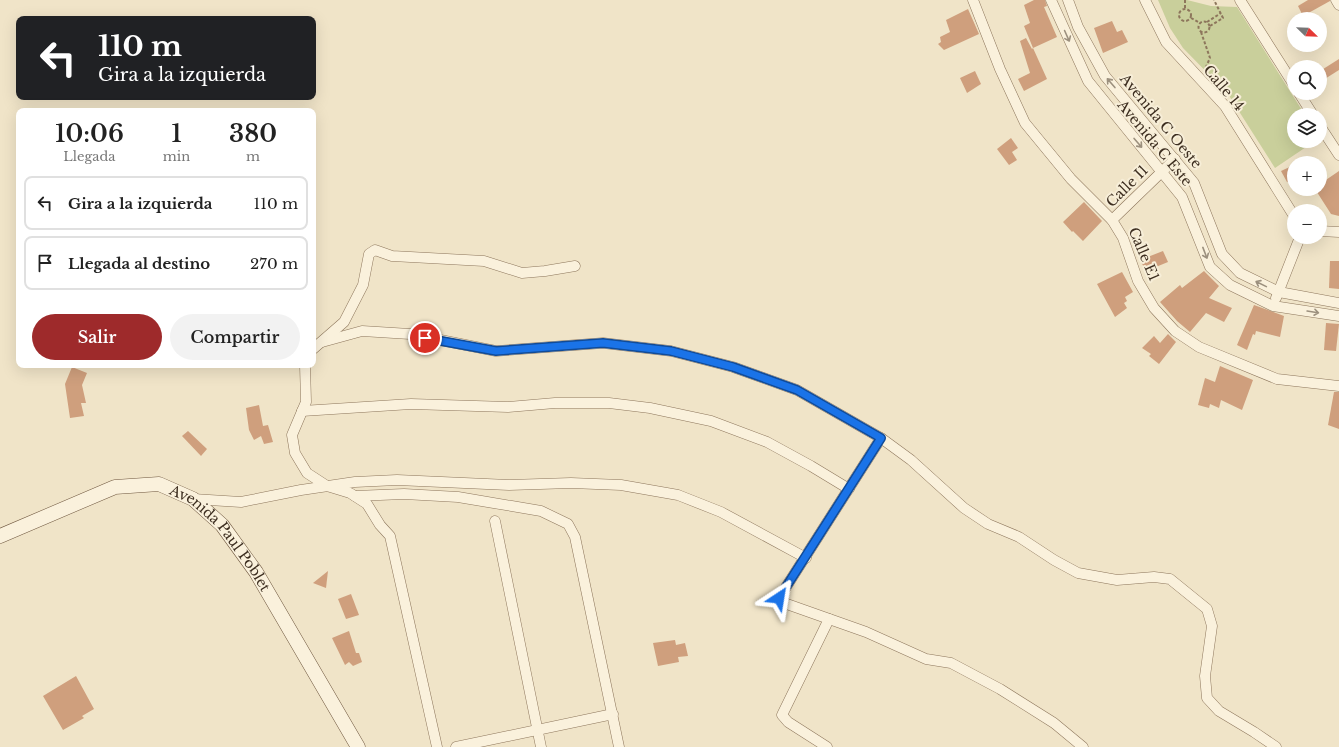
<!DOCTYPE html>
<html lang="es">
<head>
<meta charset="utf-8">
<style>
	body { margin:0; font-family:"Libre Baskerville",serif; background:#f2f2f2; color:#222; height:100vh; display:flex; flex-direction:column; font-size:15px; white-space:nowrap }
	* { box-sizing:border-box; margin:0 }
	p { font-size:13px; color:#767676 }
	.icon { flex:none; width:22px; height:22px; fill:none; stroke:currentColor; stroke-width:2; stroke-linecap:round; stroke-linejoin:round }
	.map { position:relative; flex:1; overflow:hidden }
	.drawer { position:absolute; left:16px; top:108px; width:300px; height:260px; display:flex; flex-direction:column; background:#fff; border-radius:8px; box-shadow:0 4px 16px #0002 }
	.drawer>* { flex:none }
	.guide { position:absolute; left:16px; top:16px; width:300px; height:84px; border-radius:8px; box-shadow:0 4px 16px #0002; background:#202124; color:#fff; overflow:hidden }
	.needle { width:26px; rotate:113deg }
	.buttons { position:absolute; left:1287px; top:12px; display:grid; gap:8px }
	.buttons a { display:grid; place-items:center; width:40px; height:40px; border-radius:50%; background:#fff; box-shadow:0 4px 16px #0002; font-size:20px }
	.pin { position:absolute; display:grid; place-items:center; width:34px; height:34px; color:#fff; margin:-17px; border:2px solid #fff; border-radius:50%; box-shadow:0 1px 4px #0007 }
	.me { position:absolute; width:44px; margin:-22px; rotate:33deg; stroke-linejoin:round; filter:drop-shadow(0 0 3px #0008) }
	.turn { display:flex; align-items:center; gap:14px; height:84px; padding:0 16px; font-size:18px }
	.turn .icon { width:52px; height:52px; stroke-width:2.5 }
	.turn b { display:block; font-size:28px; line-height:34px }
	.eta { display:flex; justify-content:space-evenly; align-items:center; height:68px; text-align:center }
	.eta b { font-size:24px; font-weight:600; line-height:28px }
	.button { display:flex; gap:8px; margin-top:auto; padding:8px 16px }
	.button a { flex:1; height:46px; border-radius:24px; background:#9e2a2b; color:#fff; font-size:16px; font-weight:600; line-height:46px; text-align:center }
	.button a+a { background:#f2f2f2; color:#222 }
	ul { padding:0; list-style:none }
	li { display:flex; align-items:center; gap:12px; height:54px; margin:0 8px 6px; padding:0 8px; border:2px solid #e0e0e0; border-radius:8px }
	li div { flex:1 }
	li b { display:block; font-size:15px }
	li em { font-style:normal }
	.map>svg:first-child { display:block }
</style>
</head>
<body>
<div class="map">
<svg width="1339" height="747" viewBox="0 0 1339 747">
	<rect width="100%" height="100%" fill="#f0e4c8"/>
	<polygon fill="#c9cf9b" points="1158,0 1187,0 1211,6 1237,7 1305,115 1294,115 1294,141 1315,141 1275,168 1228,94 1183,48 1170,28"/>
	<g fill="#cf9f7d">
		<polygon points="1034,0 1045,0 1047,6 1044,7 1057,37 1033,48 1024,26 1030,23 1024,5"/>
		<polygon points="1308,0 1330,0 1330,1 1303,16 1298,6"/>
		<polygon points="968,9 979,34 944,50 938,44 941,42 940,37 950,32 946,20"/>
		<polygon points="1112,21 1117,32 1122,30 1128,42 1103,53 1094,28"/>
		<polygon points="1026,38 1032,49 1033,48 1047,79 1024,91 1018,79 1030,73 1020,41"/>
		<polygon points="1339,59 1339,70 1320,82 1320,71"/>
		<polygon points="975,71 981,84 967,93 960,78"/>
		<polygon points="1011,138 1018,148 1012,152 1017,160 1009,165 997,149"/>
		<polygon points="1294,165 1294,178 1287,182 1281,171"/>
		<polygon points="1339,171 1339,216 1331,214 1315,189 1320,189 1320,184"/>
		<polygon points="1084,202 1102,221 1083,241 1073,231 1072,232 1063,222"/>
		<polygon points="1163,251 1168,262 1146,271 1140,260"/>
		<polygon points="1330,261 1339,261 1339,289 1329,288"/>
		<polygon points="1204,271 1219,286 1209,298 1232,308 1224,322 1206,313 1190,332 1177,321 1160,302 1180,285 1182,288"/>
		<polygon points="1122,272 1133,292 1125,297 1127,301 1124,303 1127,308 1115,317 1097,284"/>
		<polygon points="1254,305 1284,316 1280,337 1256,331 1255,335 1253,334 1247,350 1237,345"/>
		<polygon points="1326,323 1339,324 1336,351 1324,350"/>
		<polygon points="1168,334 1176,342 1159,364 1149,356 1151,354 1142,348 1154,336 1160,343"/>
		<polygon points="1220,366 1253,380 1242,410 1221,400 1219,408 1210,404 1209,408 1198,405 1205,378 1215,382"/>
		<polygon points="72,367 87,373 82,385 86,403 81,403 84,416 70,418 65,384"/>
		<polygon points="1334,392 1339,392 1339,429 1328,425"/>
		<polygon points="259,405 263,426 268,425 273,442 264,444 261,436 254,440 249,430 246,408"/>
		<polygon points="188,431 207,449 201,456 182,436"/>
		<polygon points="328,571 326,588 313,583"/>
		<polygon points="351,594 359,615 346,619 338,599"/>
		<polygon points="349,631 356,653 359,653 362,662 353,666 349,662 345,665 332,638"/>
		<polygon points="675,640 676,645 685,643 688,656 678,657 679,662 658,666 653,643"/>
		<polygon points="76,676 94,709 82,716 84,718 63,730 43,696"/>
	</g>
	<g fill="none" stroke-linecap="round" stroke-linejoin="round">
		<defs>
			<g id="street">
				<polyline points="973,0 1000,69 1025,123 1071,179 1112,220 1123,238 1138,281 1154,308 1175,331 1199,347 1277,379 1339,386"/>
				<polyline points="1051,0 1088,81 1182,197 1210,267 1230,285 1273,306 1339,316"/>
				<polyline points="1068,0 1078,27 1105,76 1194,183 1222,254 1240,273 1279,292 1339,303"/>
				<polyline points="1145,0 1166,42 1225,106 1294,216"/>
				<polyline points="1240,0 1294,85"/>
				<polyline points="1336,0 1339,5"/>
				<polyline points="1299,93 1313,115"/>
				<polyline points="1320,126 1339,155"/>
				<polyline points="1112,220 1175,159"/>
				<polyline points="1320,231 1339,232"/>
				<polyline points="1276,298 1300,237"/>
				<polyline points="322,342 362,331 410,334 496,351 603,343 671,351 733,367 797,390 881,438 911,460 964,508 988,524 1019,537 1054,560 1078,573 1117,580 1154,577 1170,579 1207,609 1212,626 1205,676 1207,698 1219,711 1254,732 1276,747"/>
				<polyline points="313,349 344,322 363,285 369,254 375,250 392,256 484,261 522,273 545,271 575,266"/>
				<polyline points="305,365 306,402 292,435 295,453 307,473 327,486 350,493 367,504 380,525 390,536 437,747"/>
				<polyline points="302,411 411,404 508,407 555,403 609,403 650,408 711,421 767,442 811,466 849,489"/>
				<polyline points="881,438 779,598 784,603 866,632 926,659 951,663 1000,689 1054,723 1083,747"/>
				<polyline points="355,496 404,494 458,497 541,511 568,524 575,537 619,747"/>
				<polyline points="193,499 241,502 301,490 355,482 397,480 509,485 571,483 621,485 678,495 721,512 806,558"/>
				<polyline points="495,521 541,747"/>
				<polyline points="456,747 613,714"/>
				<polyline points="827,747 788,722 782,715 829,619"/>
			</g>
			<g id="secondary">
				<path id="s1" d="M 0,536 L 115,487 L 159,484 L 193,499 L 222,525 L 256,572 L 358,747"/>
			</g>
		</defs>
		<use href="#street" stroke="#8d765c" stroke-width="11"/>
		<use href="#secondary" stroke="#6f573f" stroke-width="15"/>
		<g stroke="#8d765c" stroke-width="2" stroke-dasharray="3 2" stroke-linecap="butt">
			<polyline points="1185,0 1185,9"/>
			<circle cx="1185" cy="15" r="6"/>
			<polyline points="1191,18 1200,23"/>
			<circle cx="1204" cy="27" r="5.5"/>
			<polyline points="1207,22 1221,13"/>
			<polyline points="1210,26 1223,18 1214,0"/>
			<polyline points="1201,32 1210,58 1205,69"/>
		</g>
		<use href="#street" stroke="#faf1dc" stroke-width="10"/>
		<use href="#secondary" stroke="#faf1dc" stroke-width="14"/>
	</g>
	<defs><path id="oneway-shaft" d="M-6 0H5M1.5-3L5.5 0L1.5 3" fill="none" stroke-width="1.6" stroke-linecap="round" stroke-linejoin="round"/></defs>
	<g stroke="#9c907e">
		<use href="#oneway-shaft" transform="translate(1067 36) rotate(66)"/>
		<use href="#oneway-shaft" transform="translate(1111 83) rotate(-131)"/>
		<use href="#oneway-shaft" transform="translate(1138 143) rotate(49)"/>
		<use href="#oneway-shaft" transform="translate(1205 253) rotate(69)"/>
		<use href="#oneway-shaft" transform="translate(1261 284) rotate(-154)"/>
		<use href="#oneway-shaft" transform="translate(1313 312) rotate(9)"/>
	</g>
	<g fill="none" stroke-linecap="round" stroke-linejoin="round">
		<defs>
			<polyline id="route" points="425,338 496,351 603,343 671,351 733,367 797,390 881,438 779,598"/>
		</defs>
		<use href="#route" stroke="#114b97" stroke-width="10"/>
		<use href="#route" stroke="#1a73e8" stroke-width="7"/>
	</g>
	<g text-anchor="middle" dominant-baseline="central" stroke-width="4" stroke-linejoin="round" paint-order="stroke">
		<g font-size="14" fill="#3d2e20" stroke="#f7eed8">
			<text transform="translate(1224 88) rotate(50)">Calle 14</text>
			<text transform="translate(1161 121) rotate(50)">Avenida C Oeste</text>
			<text transform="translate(1155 143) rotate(50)">Avenida C Este</text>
			<text transform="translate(1127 186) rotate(-45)">Calle I1</text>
			<text transform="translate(1144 254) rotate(67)">Calle E1</text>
			<text stroke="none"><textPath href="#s1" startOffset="253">Avenida Paul Poblet</textPath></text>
		</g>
	</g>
</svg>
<div class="buttons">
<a><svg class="needle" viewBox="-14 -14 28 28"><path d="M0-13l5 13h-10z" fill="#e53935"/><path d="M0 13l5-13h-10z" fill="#767676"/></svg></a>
<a><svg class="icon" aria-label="search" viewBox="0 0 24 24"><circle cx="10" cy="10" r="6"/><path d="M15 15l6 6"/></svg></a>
<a><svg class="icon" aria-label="layers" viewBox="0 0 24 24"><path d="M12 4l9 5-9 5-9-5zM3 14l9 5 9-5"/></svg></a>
<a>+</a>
<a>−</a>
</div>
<div class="pin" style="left:425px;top:338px;background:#d93025"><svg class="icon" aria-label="arrive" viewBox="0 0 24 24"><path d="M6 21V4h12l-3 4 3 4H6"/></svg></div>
<svg class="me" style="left:779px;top:598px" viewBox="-20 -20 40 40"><path d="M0-17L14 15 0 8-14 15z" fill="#1a73e8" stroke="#fff" stroke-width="4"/></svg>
<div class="guide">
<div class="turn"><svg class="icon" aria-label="left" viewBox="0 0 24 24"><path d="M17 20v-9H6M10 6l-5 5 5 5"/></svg><div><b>110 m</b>Gira a la izquierda</div></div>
</div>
<section class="drawer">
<div class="eta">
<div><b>10:06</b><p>Llegada</p></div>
<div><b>1</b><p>min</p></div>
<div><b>380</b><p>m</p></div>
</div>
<ul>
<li><svg class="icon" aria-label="left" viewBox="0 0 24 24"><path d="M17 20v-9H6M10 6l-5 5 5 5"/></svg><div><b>Gira a la izquierda</b></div><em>110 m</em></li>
<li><svg class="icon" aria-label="arrive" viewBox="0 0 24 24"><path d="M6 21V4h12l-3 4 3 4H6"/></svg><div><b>Llegada al destino</b></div><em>270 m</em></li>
</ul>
<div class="button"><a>Salir</a><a>Compartir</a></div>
</section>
</div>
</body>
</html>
